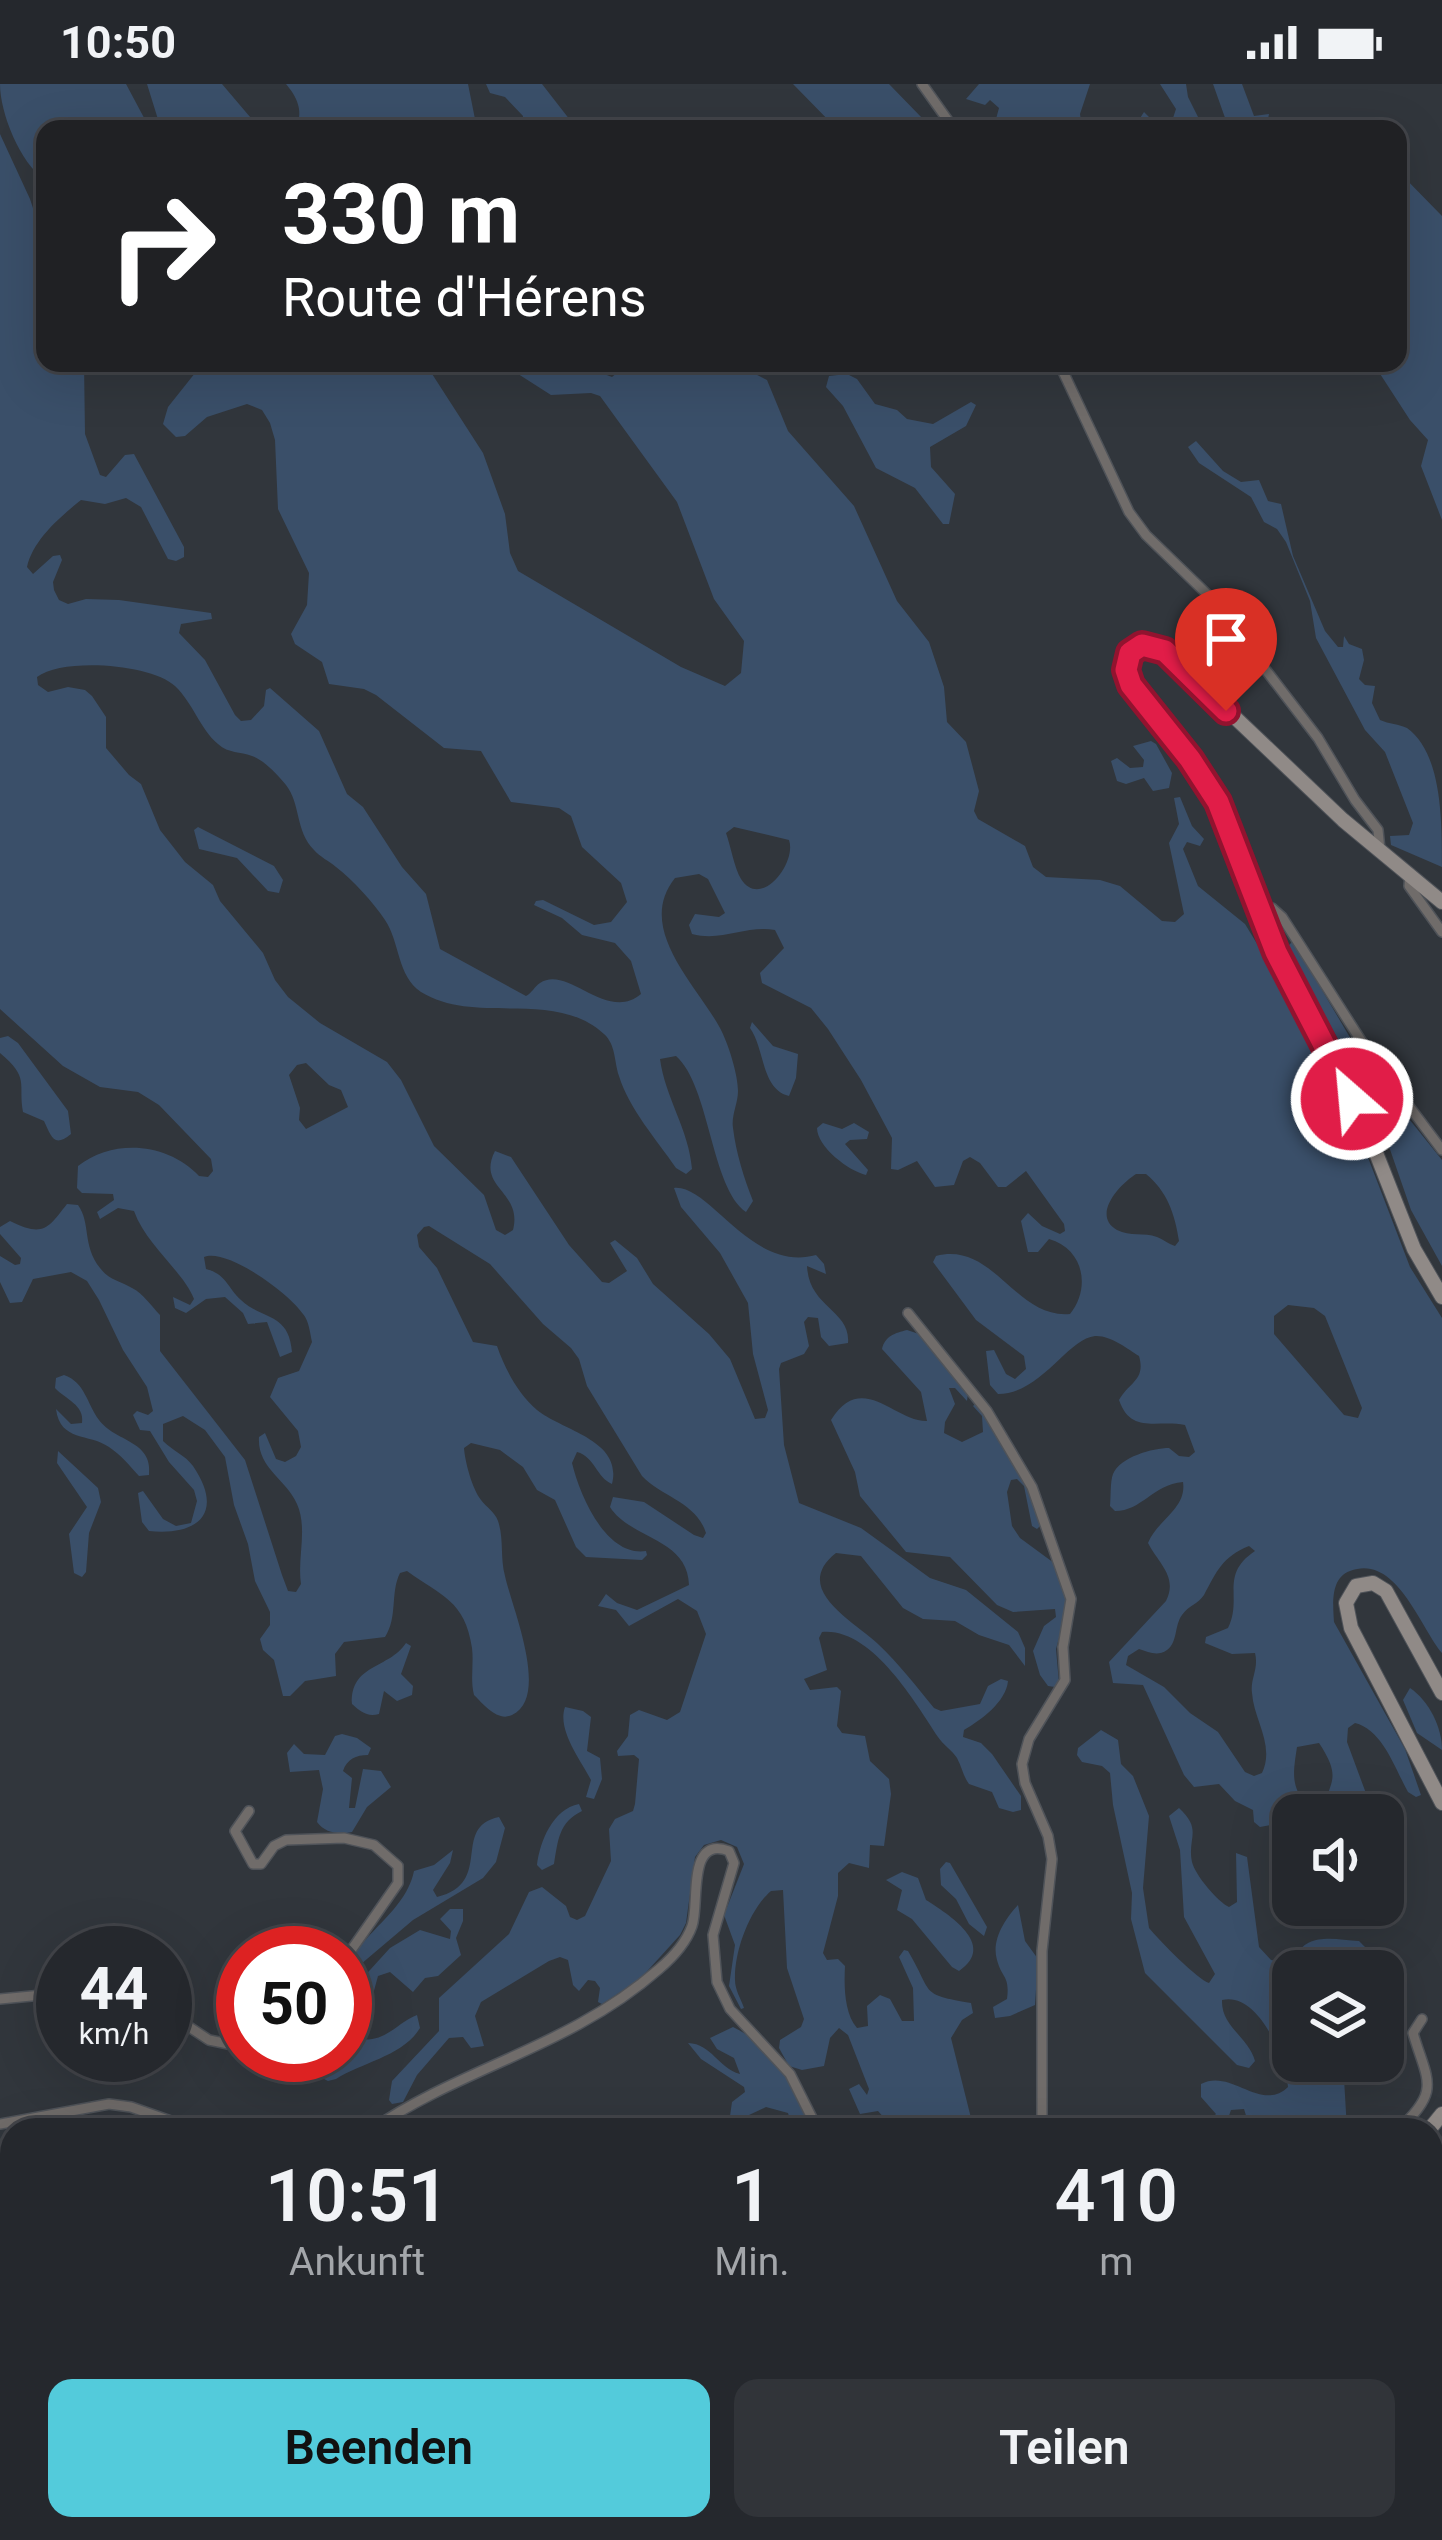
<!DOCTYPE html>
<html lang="de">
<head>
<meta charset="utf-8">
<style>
	body { margin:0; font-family:Roboto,sans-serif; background:#313439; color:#f1f3f6; height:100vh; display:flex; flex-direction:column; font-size:45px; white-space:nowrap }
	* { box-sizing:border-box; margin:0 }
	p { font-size:39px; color:#a3a6aa }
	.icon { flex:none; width:66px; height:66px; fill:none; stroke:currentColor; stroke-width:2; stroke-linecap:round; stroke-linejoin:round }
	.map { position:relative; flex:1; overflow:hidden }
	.panel { position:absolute; left:0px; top:2034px; width:1443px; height:423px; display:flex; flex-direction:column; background:#25282d; border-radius:36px 36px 0 0; box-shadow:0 12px 48px #0002,0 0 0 3px #424449 }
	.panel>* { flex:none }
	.hud { position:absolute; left:36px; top:36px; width:1371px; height:252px; border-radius:24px; box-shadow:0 12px 48px #0002,0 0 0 3px #424449; background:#202124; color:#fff; overflow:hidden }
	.fabs { position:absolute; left:1272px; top:1710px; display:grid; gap:24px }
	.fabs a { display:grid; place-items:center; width:132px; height:132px; border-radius:24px; background:#25282d; box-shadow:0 12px 48px #0002,0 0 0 3px #424449; font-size:60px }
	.speed { position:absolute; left:36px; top:1842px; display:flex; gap:24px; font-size:60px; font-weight:700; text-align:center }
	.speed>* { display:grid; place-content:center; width:156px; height:156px; border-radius:50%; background:#25282d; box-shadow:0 12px 48px #0002,0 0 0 3px #424449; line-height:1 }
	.speed small { font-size:30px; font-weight:400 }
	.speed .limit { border:18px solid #d22; background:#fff; color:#111 }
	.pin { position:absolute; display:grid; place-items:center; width:102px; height:102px; color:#fff; margin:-123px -51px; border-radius:50% 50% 50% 0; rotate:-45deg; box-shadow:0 0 12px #0007 }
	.pin .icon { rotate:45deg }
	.me { position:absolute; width:132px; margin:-66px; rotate:333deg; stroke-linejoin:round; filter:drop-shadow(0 0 9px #0008) }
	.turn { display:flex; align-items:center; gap:42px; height:252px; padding:0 48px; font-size:54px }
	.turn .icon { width:156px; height:156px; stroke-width:2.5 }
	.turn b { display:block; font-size:84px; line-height:102px }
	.eta { display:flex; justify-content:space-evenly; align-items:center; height:204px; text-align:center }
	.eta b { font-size:72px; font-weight:600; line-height:84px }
	.button { display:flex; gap:24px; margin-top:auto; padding:24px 48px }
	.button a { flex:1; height:138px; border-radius:24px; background:#53cbdb; color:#111; font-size:48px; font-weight:600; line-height:138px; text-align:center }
	.button a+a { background:#313439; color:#f1f3f6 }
	.status { display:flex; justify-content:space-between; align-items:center; height:84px; padding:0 60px; background:#25282d; direction:ltr }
	.status svg { height:33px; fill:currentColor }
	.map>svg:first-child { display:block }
</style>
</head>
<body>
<div class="status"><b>10:50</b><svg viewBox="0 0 49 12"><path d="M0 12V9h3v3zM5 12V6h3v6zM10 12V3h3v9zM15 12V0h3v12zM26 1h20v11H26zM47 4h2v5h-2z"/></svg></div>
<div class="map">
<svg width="1442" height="2456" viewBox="0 0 1442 2456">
	<rect width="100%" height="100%" fill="#31363c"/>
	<g fill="#3a4f69" fill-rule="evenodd">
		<path d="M 0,0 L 126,0 L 150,45 L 45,45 L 45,96 C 20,79 0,29 0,0 Z"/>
		<polygon points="147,0 222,0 256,40 265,45 161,45"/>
		<path d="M 286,0 L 468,0 L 477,45 L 291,45 L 297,42 C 303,26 297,13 286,0 Z"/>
		<polygon points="486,0 542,0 577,45 522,45 523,32 505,13 490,9"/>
		<polygon points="793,0 889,0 922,34 943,45 837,45"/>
		<polygon points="979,0 1090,0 1080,30 1082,45 1005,45 996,35 999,24 990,16 985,21 966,15"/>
		<polygon points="1160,0 1186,0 1188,13 1204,45 1133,45 1144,28 1157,41 1171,40 1176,25"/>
		<polygon points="1213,0 1242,0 1254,32 1269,30 1266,45 1229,45"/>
		<path d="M 0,50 L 30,115 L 45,161 L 45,279 L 84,279 L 85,350 L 100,391 L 106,393 L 125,371 L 134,370 L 184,463 L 184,473 L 176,477 L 168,475 L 141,423 L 126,414 L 105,420 L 81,416 C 60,433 33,456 27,483 L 33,490 L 53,472 L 60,471 L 62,476 L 53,498 L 54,506 L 59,516 L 68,520 L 86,515 L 119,516 L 211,529 L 212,535 L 181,540 L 179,549 L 205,576 L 235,631 L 241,637 L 251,636 L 264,622 L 266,606 L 270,604 L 319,647 L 347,710 L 363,723 L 402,783 L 426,810 L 440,865 L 526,912 C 532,909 534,903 540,899 C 567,880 607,939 641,910 L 631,877 L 615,859 L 582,851 L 562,834 L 534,821 L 536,817 L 543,816 L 594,841 L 611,838 L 627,818 L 621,799 L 582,763 L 571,732 L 559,724 L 511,718 L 481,667 L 444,664 L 376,611 L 364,605 L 329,600 L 322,578 L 295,560 L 291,550 L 307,521 L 309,489 L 278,425 L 275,356 L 270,339 L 262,326 L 247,320 L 207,333 L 185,352 L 176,353 L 163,340 L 168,323 L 203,279 L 425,279 L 483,369 L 505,430 L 510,469 L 518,487 L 681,583 L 725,602 L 741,589 L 744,557 L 714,515 L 677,418 L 600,312 L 591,309 L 551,311 L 501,279 L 575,279 L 612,293 L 629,279 L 734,279 L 767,296 L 788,347 L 854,422 L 897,517 L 929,558 L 944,603 L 947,638 L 966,658 L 979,707 L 974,727 L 978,735 L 1025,762 L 1033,783 L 1046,793 L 1100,796 L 1120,802 L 1162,837 L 1175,838 L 1184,830 L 1169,759 L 1179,740 L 1174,714 L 1180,713 L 1192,742 L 1204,755 L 1200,762 L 1187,758 L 1183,765 L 1198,802 L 1245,840 L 1273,886 L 1359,1050 L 1410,1183 L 1442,1234 L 1442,1569 C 1420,1543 1396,1469 1350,1487 C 1330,1494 1333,1521 1334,1538 L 1405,1665 L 1421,1711 L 1416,1713 L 1408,1708 C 1395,1685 1383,1646 1355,1639 L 1348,1644 L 1347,1658 L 1374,1731 L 1348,1731 L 1343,1720 L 1338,1719 L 1333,1722 L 1334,1731 L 1327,1731 C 1322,1698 1347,1701 1319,1659 L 1297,1663 C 1291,1701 1294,1698 1308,1731 L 1293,1731 L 1293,1737 L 1260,1743 L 1254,1738 L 1253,1726 L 1235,1717 L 1219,1700 L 1194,1703 L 1184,1691 L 1143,1601 L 1113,1599 L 1109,1578 L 1166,1517 C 1178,1493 1159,1480 1148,1459 C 1157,1436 1187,1425 1183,1398 C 1152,1401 1142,1427 1115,1427 L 1110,1422 C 1111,1413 1110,1398 1113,1390 C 1120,1373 1153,1364 1169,1364 L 1179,1372 L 1189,1373 L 1195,1368 L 1185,1341 C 1158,1335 1131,1351 1119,1316 C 1129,1298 1146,1296 1139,1272 C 1128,1265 1110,1251 1095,1252 C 1067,1255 1041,1310 998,1310 L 990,1301 L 986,1267 L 994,1266 L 1006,1290 L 1015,1295 L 1026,1285 L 1024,1272 L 976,1236 L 933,1178 L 936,1172 C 994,1157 1015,1235 1070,1230 C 1091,1204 1084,1165 1049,1155 L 1038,1168 L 1028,1168 L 1021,1137 L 1028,1129 L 1042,1142 L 1060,1150 L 1065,1147 L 1064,1140 L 1026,1087 L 1006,1103 L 998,1103 L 980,1079 L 970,1073 L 963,1077 L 954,1101 L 935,1103 L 917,1077 L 898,1086 L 891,1085 L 892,1054 L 861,996 L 828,945 L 811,924 L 762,899 L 760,889 L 784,864 L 775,846 C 746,841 722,858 692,850 L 689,841 L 695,830 L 719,833 L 725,829 L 708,795 L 699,790 L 675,794 C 635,844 696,900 720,944 C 728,959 738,990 738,1007 C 738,1020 731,1031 733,1044 C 736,1069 744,1094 753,1117 L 746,1128 C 711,1104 710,1002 676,972 L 660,975 C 665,1013 689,1046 692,1085 L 686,1090 L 676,1084 C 657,1056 629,1025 619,992 C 614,977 616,961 604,950 C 554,904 476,942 421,908 C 397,892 400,858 385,836 C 373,818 353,796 336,783 C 329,777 320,773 314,766 C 295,747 301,720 286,701 C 277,690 265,677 252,672 C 240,667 229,670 218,660 C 200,645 193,619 175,602 C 152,580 63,573 37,593 L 38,601 L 48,608 L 68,603 L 85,606 L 92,612 L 106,633 L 106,664 L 129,691 L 141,700 L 160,746 L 185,778 L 213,801 L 220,817 L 263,869 L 275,896 L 288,913 L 320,939 L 387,978 L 401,996 L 434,1062 L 484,1111 L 496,1146 L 505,1151 L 513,1146 C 523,1107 476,1104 495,1067 L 511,1073 L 569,1161 L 602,1198 L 609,1199 L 627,1187 L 610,1159 L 615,1156 L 637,1174 L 653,1200 L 709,1250 L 730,1275 L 755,1335 L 765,1334 L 768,1326 L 753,1270 L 748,1219 L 720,1169 L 681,1123 L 674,1104 C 710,1100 751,1189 816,1171 L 824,1180 L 826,1190 L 807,1182 C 809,1224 851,1226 848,1259 L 829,1262 L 821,1253 L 818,1234 L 808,1233 L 804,1238 L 809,1262 L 804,1270 L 781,1279 L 779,1285 L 784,1361 L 799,1419 L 861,1444 L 930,1494 L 966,1506 L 1018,1548 L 1025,1564 L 1025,1582 L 1009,1561 L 979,1551 L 955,1537 L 923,1535 L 903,1524 L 861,1472 L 836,1469 C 790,1505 855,1538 878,1560 C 899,1580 916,1602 934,1624 L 941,1627 L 980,1620 L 988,1602 L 1001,1595 L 1008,1597 C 1006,1618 981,1636 964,1646 L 963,1653 L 981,1659 L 992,1670 L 1021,1712 L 1021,1726 L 1013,1728 L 999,1724 L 992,1708 L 969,1700 C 963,1692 962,1683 957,1674 C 952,1666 943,1661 938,1653 C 915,1618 871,1543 822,1548 L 819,1554 L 827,1586 L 804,1595 L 810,1606 L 837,1603 L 841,1607 L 837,1642 L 842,1649 L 865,1652 L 870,1677 L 889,1695 L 891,1710 L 884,1762 L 870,1761 L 869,1784 L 849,1779 L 838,1789 L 838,1812 L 823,1869 L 827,1876 L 838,1875 L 845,1882 C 844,1901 844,1929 857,1944 L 868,1942 L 867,1922 L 880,1911 L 890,1915 L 902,1937 L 914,1937 L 913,1904 L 899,1873 L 904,1866 L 908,1867 C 934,1911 919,1910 971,1919 L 973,1929 L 962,1936 L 951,1954 L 974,2046 L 895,2046 L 878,2027 L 860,2030 L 849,2005 L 859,2000 L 867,2011 L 869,2005 L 848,1951 L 839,1944 L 830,1954 L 824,1982 L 802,1986 L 789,1982 L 779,1964 L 780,1956 L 801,1943 L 804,1935 L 787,1884 L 783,1806 L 771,1807 C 750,1825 734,1867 735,1896 C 735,1906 741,1915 744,1924 L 741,1925 L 729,1902 L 735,1861 L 724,1831 L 744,1780 L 737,1763 L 721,1756 L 704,1761 L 695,1773 L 686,1839 L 680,1851 L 640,1895 L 602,1920 L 598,1918 L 600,1904 L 595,1897 L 588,1896 L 579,1907 L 573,1901 L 568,1876 L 560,1873 L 549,1877 L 481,1918 L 475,1932 L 484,1962 L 471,1964 L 463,1953 L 449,1954 L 417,1991 L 403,2018 L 392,2020 L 389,2016 L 392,1997 L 439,1947 L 439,1914 L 509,1850 L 529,1808 L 542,1803 L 566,1822 L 570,1833 L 577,1836 L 585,1832 L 611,1777 L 609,1745 L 615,1735 L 633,1727 L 635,1720 L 639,1675 L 634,1671 L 618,1672 L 617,1667 L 628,1652 L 630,1631 L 639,1626 L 667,1636 L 680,1628 L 706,1550 L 697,1527 L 678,1515 L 629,1542 L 616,1526 L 598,1522 L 606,1510 L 617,1519 L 637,1526 L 689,1501 C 688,1454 630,1455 610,1423 L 613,1413 L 644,1418 L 694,1451 L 703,1454 L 706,1449 C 696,1418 662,1413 642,1392 L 587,1302 L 579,1275 L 571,1264 L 543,1240 L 490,1180 L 429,1142 L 424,1143 L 417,1151 L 419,1163 L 437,1184 L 473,1258 L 497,1262 C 505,1285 518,1310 537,1326 C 563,1347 623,1356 612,1400 C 596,1393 595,1373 577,1368 L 572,1379 C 580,1412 606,1473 646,1467 L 647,1471 L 642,1476 L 586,1473 L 576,1463 L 555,1416 L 537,1406 L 523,1383 L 500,1366 L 471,1359 L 464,1364 C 465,1378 472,1404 481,1416 C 486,1423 495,1428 498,1437 C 504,1454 500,1474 505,1492 C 511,1521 551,1613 512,1631 C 498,1638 484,1621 474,1611 C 470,1595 474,1580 472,1564 C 465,1516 441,1512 407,1487 L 400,1489 C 390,1509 398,1533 385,1553 L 344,1558 L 335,1570 L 336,1592 L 305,1597 L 290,1612 L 283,1612 L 274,1576 L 263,1566 L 260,1555 L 270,1541 L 270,1528 L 255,1497 L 248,1460 L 234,1421 L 225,1373 L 205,1346 L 183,1332 L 163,1340 L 163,1357 C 173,1367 185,1371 193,1382 C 225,1429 198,1452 149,1447 L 142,1438 L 138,1409 L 143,1407 L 163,1435 L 176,1442 L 191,1439 L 197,1417 L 194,1406 L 169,1378 L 150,1347 L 140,1346 L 133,1331 L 137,1327 L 148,1331 L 153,1327 L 147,1303 L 123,1266 L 99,1216 L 87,1197 L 71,1188 L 33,1195 L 22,1218 L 10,1219 L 0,1198 L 0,1172 L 15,1181 L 20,1180 L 21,1174 L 0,1150 L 0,1143 L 10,1137 C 44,1154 48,1144 67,1120 L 78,1121 C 91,1139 82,1161 100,1184 C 109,1196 120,1197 132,1204 C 143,1209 152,1223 160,1231 L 160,1267 L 245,1376 L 282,1491 L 288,1507 L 296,1508 L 301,1500 C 297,1474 308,1445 297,1420 C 285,1394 257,1384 259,1353 L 265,1349 L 276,1375 L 285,1378 L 296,1372 L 301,1363 L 298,1347 L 270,1313 L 278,1294 L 299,1287 L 312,1258 C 310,1249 309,1237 303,1230 C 289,1209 227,1164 204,1173 L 206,1185 C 226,1190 227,1203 241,1216 C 262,1236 289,1228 292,1268 L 280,1273 L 267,1238 L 248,1240 L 243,1229 L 225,1213 L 206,1215 L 186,1229 L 175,1224 L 173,1213 L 190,1221 L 194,1215 C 183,1187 146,1161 134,1127 L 118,1124 L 100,1135 L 97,1128 L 114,1116 L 113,1110 L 82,1109 L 77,1104 L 78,1082 C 114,1054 168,1059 199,1092 L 208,1093 L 213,1087 L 211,1075 L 159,1021 L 138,1008 L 100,1003 L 63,982 L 0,925 ZM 734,743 L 789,756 C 797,779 761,826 741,795 C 734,783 731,763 726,749 ZM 306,979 L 329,1001 L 341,1006 L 348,1023 L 306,1045 L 299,1036 L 300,1024 L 289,991 L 297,981 ZM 1136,1090 L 1146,1090 C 1167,1107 1175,1130 1179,1157 L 1175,1162 C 1168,1160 1163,1155 1157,1153 C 1144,1148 1130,1153 1117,1146 C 1091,1131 1120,1100 1136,1090 ZM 1288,1221 L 1314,1224 L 1325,1232 L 1362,1324 L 1358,1334 L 1344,1331 L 1274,1250 L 1274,1232 ZM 1249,1462 L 1255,1467 C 1219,1491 1243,1514 1228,1544 L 1206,1553 L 1205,1559 L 1232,1570 L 1255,1569 C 1259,1585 1250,1595 1252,1609 C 1254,1637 1275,1661 1262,1689 L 1254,1692 L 1245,1688 L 1218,1648 L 1190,1629 L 1164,1603 L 1126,1581 L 1128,1572 L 1139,1565 C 1149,1568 1157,1573 1167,1566 C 1178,1558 1174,1542 1182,1531 C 1188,1522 1198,1520 1204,1511 C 1217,1487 1222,1473 1249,1462 Z"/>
		<polygon points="1398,87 1442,132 1442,436 1421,382 1428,356 1410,336 1373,279 1398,279"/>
		<polygon points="847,290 857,295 875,320 897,326 907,335 933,340 971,318 976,321 966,342 930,363 931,383 955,410 949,440 943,440 915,404 876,384 843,322 826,303 829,292"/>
		<path d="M 1196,357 L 1223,387 L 1241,398 L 1259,396 L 1268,417 L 1281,420 L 1293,472 L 1325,547 L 1338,563 L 1343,563 L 1344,552 L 1349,560 L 1362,565 L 1364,576 L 1359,595 L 1365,601 L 1375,602 L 1372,619 L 1380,636 C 1389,640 1399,640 1407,644 C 1442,669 1442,736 1442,783 L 1391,761 L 1390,752 L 1409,751 L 1413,739 L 1385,668 L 1365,646 L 1316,554 L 1310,517 L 1286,458 L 1277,445 L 1264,438 L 1251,413 L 1199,379 L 1188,363 Z"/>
		<polygon points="1151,657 1156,660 1172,689 1169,704 1153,707 1144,694 1126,700 1117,697 1111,677 1117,674 1130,684 1143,683 1144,676 1133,662"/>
		<polygon points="198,743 274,782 283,796 279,809 268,807 237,774 199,765 194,746"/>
		<polygon points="1293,857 1368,984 1442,1076 1442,1182 1411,1126 1385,1051 1356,988 1287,863"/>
		<path d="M 752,938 L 773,962 L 798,970 L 796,994 L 789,1012 C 761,1005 765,965 750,944 Z"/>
		<path d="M 8,952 L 18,959 L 68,1027 L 71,1050 C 53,1065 51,1051 44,1037 L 23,1028 C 18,999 30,994 0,969 L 0,954 Z"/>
		<path d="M 823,1039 L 842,1045 L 854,1039 L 869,1048 L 867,1055 L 850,1056 L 845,1060 L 868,1086 L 866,1091 C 849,1087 817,1063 817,1044 Z"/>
		<path d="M 907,1246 L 919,1250 L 968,1309 L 967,1317 L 955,1304 L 949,1304 L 955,1320 L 945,1338 L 944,1349 L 962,1358 L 983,1348 L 982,1332 L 973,1322 L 976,1319 L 1022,1377 L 1028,1407 L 1041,1441 L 1037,1445 L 1032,1442 L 1024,1402 L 1017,1395 L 1011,1396 L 1007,1408 L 1012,1442 L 1020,1454 L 1054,1479 L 1066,1511 L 1067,1524 L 1056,1565 L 1059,1599 L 1055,1603 L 1048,1602 L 1040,1591 L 1033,1567 L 1044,1542 L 1056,1533 L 1055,1525 L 1013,1528 L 997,1521 L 950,1473 L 906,1468 L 860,1412 L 855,1388 L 831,1336 C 862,1286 895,1338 927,1337 L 921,1308 L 882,1265 C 885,1252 895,1249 907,1246 Z"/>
		<path d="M 64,1291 C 85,1298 87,1320 99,1336 C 115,1358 153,1356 149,1391 L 139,1392 C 130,1382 121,1371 109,1363 C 89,1349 60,1358 56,1325 L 71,1340 L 82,1339 C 85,1321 65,1315 55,1304 L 56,1294 Z"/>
		<polygon points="58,1367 98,1404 101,1418 89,1449 86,1488 82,1493 74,1489 69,1450 87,1423 57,1379"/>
		<path d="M 406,1559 L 411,1562 L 401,1590 L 413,1602 L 412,1611 L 397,1617 L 384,1607 L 379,1630 C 367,1633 361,1628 352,1620 C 350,1580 389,1585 406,1559 Z"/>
		<path d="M 1410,1604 C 1429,1617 1442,1643 1442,1666 L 1417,1649 L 1403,1616 Z"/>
		<path d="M 565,1623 L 583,1627 L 591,1633 L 587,1667 L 600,1674 L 602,1695 L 594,1715 L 586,1713 L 591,1696 C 580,1675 557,1646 565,1623 Z"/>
		<path d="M 1101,1646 L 1118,1656 L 1121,1680 L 1133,1692 L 1149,1732 L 1143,1804 L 1149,1844 C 1159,1856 1198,1896 1209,1899 L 1215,1890 L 1184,1833 L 1180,1766 L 1169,1732 L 1179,1724 C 1203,1746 1187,1754 1192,1778 C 1195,1791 1218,1818 1229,1823 L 1237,1818 L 1236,1769 L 1247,1773 L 1259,1863 L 1271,1876 L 1285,1878 L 1295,1874 C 1306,1848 1334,1855 1359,1857 L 1373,1871 L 1370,1887 L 1348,1887 L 1341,1873 L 1328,1867 L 1314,1874 L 1309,1887 L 1293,1887 L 1293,1977 L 1343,1977 L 1347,2046 L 1245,2046 L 1248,2038 L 1244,2025 L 1231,2026 L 1224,2046 L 1200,2046 L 1216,2030 L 1201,2013 L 1201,2000 C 1231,1984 1261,2029 1288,2003 C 1286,1974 1258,1907 1222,1916 C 1221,1943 1248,1952 1255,1977 L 1249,1984 L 1237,1981 L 1145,1889 L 1131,1835 L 1132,1809 L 1113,1721 L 1110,1689 L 1102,1682 L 1082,1678 L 1077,1671 L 1078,1664 Z"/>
		<path d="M 342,1650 L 357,1654 L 371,1664 L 368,1671 C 356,1671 347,1675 343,1687 L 352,1694 L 349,1724 L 355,1724 L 363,1685 L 381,1687 L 391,1703 L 367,1723 L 352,1748 C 339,1751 325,1749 317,1738 L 323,1705 L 319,1686 L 290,1688 L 287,1669 L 294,1660 L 304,1670 L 325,1671 L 335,1652 Z"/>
		<path d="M 579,1720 L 582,1727 C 559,1738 558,1756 554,1780 L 542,1786 L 537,1781 C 540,1757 553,1725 579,1720 Z"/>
		<path d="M 499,1733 L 505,1744 L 496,1778 L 483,1794 L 413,1836 L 354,1886 L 355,1895 L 360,1897 L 390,1864 L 420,1846 L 450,1855 L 451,1847 L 440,1835 L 450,1825 L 463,1825 L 463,1837 L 456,1854 L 461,1871 L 438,1892 L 425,1894 L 413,1908 L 390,1888 L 378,1892 L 372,1914 L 350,1944 L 358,1955 C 386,1959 395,1940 417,1931 L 420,1944 C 403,1972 363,1978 336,1995 L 328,1997 L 306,1986 L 305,1980 L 311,1971 L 345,1971 L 345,1914 L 352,1904 L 345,1901 C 345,1855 404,1835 414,1787 L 434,1781 L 453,1766 L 450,1779 L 433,1806 L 437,1813 C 495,1799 450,1743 499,1733 Z"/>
		<polygon points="946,1778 950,1779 987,1843 984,1852 969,1840 956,1815 941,1801 940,1785"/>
		<path d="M 902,1788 L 918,1794 L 926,1816 C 948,1830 998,1861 959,1887 L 952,1883 L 912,1835 L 897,1826 L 902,1806 L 886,1796 Z"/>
		<path d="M 1018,1821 L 1025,1857 L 1038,1875 L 1035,1921 L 1010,1932 L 995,1934 L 993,1923 L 1007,1915 C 1010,1891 1002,1895 997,1876 C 991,1856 1005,1835 1018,1821 Z"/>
		<path d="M 733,1943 C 767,1958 804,2009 810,2046 L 793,2046 L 788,2029 L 766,2023 L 749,2031 L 739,2046 L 651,2046 L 651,2039 C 678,2033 703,2040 730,2032 L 732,2018 L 745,2008 L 744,2003 L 701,1975 L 688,1959 C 712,1960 718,1984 740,1990 L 734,1974 L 717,1965 L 710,1954 Z"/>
		<polygon points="1018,2445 1305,2445 1299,2456 1043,2456 1015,2449"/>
	</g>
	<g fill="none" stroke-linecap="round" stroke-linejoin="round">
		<defs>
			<g id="street">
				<polyline points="922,0 954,45"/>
				<polyline points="1059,279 1129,428 1146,451 1209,512 1318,654 1355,716 1378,746 1380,766"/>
				<polyline points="1410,789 1409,802 1442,848"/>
				<polyline points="1259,825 1272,824 1282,833 1369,969 1442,1066"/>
				<polyline points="908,1229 987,1327 1032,1403 1071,1515 1063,1563 1065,1596 1029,1655 1022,1680 1025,1699 1048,1752 1052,1775 1042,1867 1042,2046"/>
				<polyline points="249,1727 235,1747 253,1780 261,1780 274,1762 286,1756 344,1754 374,1761 398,1782 398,1799 345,1875"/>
				<polyline points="0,1915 63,1909"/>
				<polyline points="165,1927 209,1956 243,1963"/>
				<polyline points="0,2040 109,2020 131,2023 196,2046"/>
				<path d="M 371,2046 C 464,1982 569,1964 659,1885 C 672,1874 686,1859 692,1842 C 700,1820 686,1751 729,1767 L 734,1779 L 713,1851 L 717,1898 L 730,1925 L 790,1990 L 818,2046"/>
				<path d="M 1398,2046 C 1442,2006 1427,1997 1413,1949 L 1422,1935"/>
				<polyline points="0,2198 12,2188"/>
				<polyline points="0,2392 12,2390"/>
				<polyline points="312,2445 318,2456"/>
				<polyline points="472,2445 499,2456"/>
				<polyline points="18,2456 27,2445"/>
				<polyline points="562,2456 574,2445"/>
				<polyline points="775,2456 779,2445"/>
				<polyline points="924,2456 927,2445"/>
				<polyline points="934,2456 940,2445"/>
			</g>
			<g id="secondary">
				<polyline points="1442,818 1343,736 1165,567 1148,561 1132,567 1126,582 1131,601 1197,684 1218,718 1276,868 1363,1036 1414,1165 1442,1213"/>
				<polyline points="1442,1609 1386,1507 1373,1499 1356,1502 1346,1519 1351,1544 1442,1719"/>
				<polyline points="1429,2046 1442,2030"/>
				<polyline points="0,2271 12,2260"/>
				<polyline points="292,2445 297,2456"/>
				<polyline points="1305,2456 1311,2445"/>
			</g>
		</defs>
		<use href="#street" stroke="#4f5359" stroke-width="12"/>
		<use href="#secondary" stroke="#4f5359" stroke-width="16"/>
		<use href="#street" stroke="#706c6a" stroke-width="9"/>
		<use href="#secondary" stroke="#908a87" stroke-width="14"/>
	</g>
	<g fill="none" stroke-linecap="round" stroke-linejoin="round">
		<defs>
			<polyline id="route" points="1226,627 1165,567 1142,561 1130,569 1126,586 1131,601 1190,675 1218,718 1276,868 1352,1015"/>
		</defs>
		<use href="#route" stroke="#92132f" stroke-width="30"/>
		<use href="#route" stroke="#e11d48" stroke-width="21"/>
	</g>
</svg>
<div class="fabs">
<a><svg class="icon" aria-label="sound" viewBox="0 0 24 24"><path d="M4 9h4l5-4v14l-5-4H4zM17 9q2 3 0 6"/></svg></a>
<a><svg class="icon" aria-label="layers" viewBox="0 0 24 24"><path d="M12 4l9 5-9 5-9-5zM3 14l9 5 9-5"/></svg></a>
</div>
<div class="speed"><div>44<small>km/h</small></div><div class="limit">50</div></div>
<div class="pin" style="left:1226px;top:627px;background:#d93025"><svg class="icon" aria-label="arrive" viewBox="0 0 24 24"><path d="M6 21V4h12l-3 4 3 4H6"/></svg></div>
<svg class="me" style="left:1352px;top:1015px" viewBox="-20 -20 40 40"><circle r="17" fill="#e11d48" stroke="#fff" stroke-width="3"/><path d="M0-11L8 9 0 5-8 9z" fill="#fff"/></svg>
<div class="hud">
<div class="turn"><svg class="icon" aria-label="right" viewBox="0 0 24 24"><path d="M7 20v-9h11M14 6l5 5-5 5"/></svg><div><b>330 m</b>Route d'Hérens</div></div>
</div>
<section class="panel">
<div class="eta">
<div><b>10:51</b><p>Ankunft</p></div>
<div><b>1</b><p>Min.</p></div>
<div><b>410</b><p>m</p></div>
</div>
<div class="button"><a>Beenden</a><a>Teilen</a></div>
</section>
</div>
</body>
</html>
